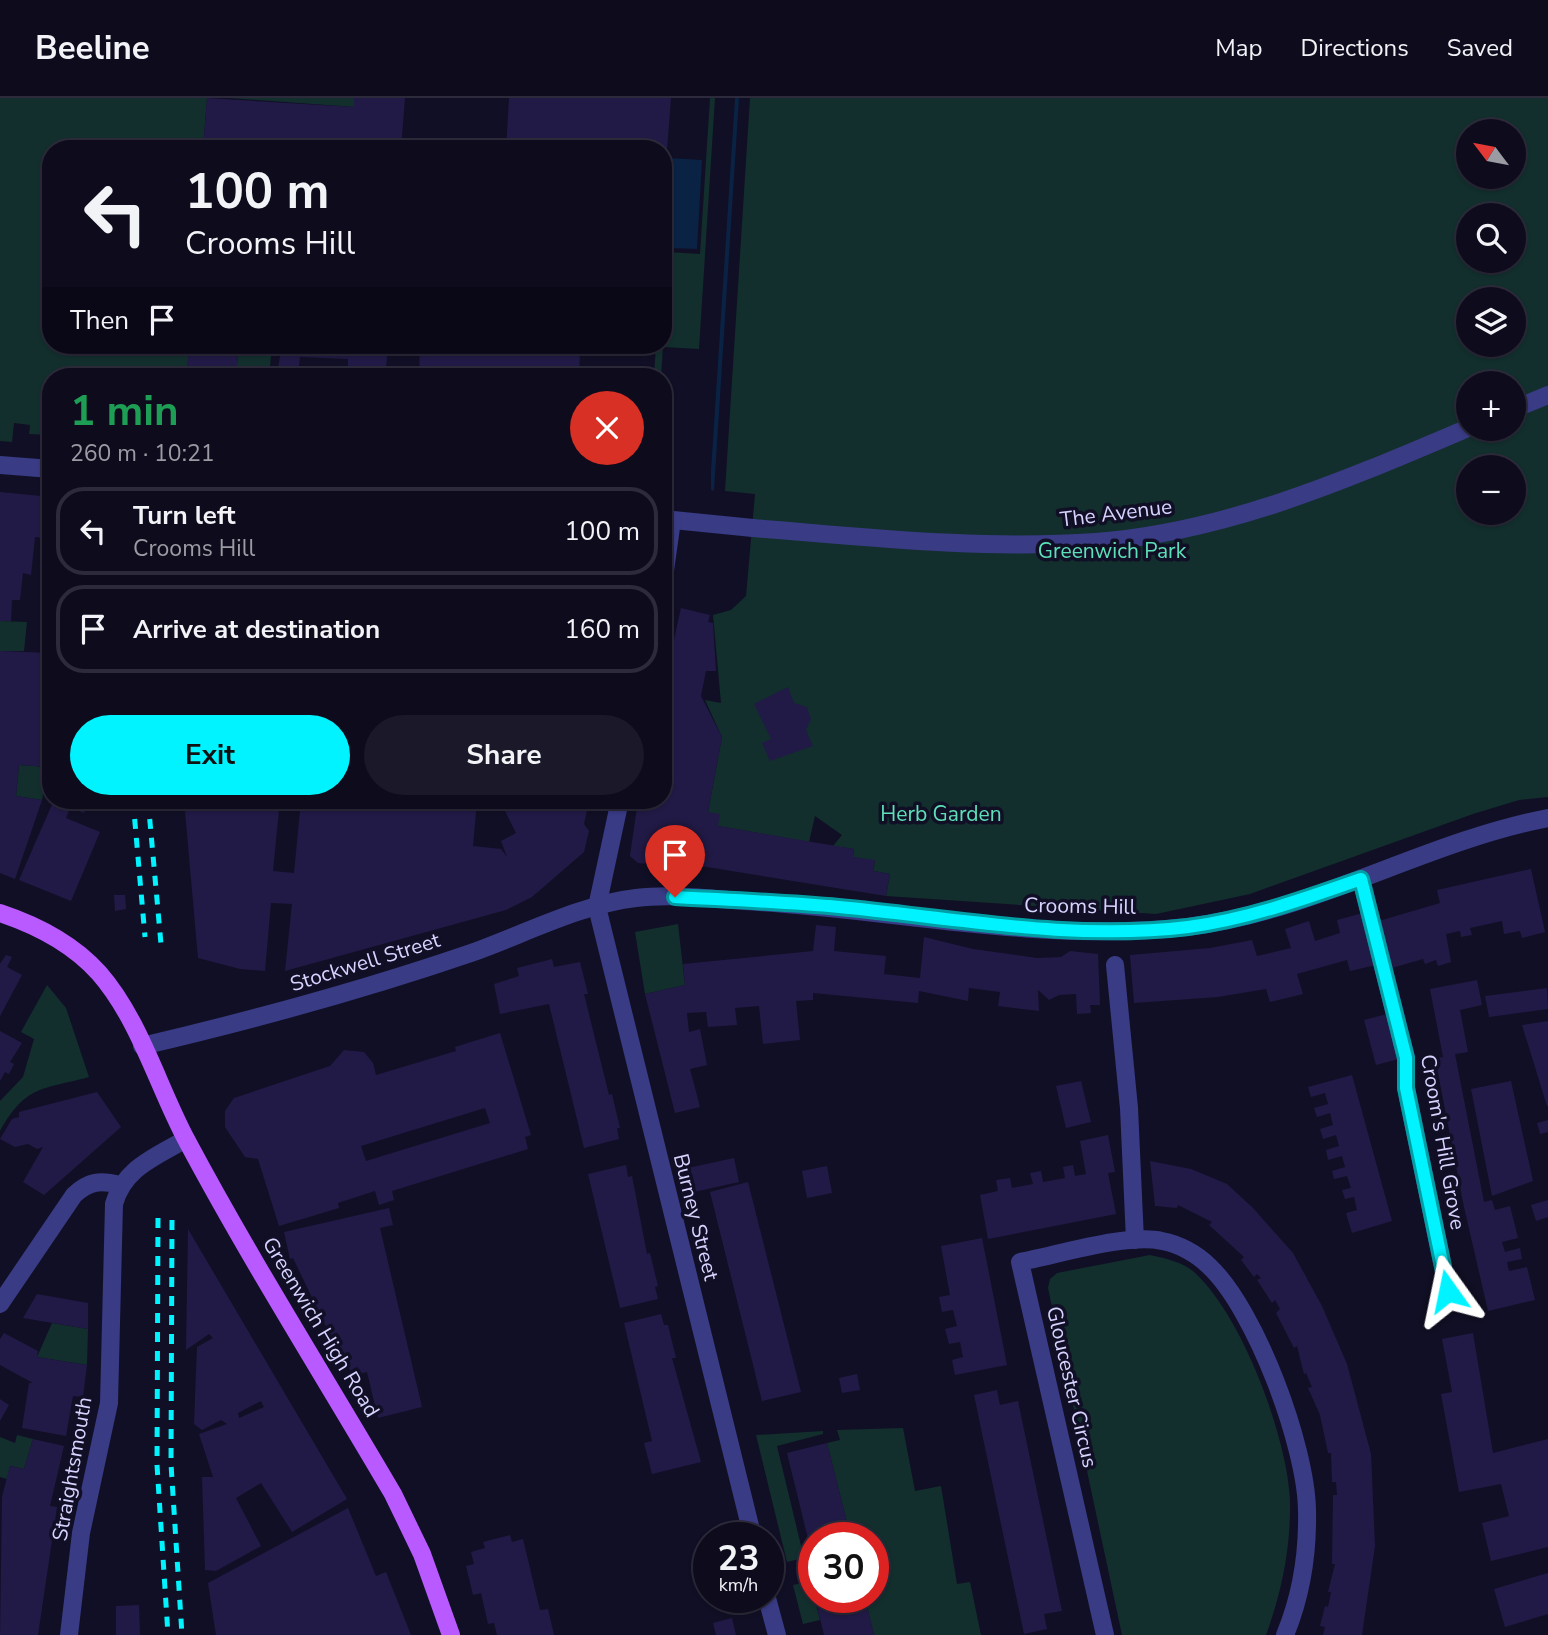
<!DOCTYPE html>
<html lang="en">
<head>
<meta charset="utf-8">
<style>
	body { margin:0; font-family:"Nunito Sans",sans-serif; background:#1b1929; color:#f1f3f6; height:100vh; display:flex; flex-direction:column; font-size:26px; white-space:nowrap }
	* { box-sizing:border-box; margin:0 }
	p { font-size:23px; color:#9a9ba3 }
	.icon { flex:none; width:38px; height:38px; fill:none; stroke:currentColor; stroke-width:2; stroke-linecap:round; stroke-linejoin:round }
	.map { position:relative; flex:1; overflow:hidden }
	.drawer { position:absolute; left:42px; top:270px; width:630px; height:441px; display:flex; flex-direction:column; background:#0d0b1c; border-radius:28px; box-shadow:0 2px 5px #0004,0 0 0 2px #2d2b3b }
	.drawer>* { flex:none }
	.hud { position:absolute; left:42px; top:42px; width:630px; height:214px; border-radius:28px; box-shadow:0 2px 5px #0004,0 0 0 2px #2d2b3b; background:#0d0b1c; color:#f1f3f6; overflow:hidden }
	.needle { width:46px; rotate:302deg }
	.buttons { position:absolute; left:1456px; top:21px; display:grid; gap:14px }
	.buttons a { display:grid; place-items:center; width:70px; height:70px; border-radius:50%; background:#0d0b1c; box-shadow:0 2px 5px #0004,0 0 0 2px #2d2b3b; font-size:35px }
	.speed { position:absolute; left:693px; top:1424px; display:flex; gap:14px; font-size:35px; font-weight:700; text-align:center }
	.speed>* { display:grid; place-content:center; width:91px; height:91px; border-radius:50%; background:#0d0b1c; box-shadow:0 2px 5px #0004,0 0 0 2px #2d2b3b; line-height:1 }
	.speed small { font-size:18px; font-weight:400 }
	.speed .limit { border:10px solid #d22; background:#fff; color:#111 }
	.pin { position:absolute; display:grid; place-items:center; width:60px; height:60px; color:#fff; margin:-72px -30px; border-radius:50% 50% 50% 0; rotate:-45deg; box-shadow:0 0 7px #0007 }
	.pin .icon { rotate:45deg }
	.me { position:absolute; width:77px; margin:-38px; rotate:348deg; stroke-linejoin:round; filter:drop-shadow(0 0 5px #0008) }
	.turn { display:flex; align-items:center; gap:24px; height:147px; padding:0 28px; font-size:32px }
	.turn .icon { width:91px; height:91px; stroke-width:2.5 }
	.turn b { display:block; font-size:49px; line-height:60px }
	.then { display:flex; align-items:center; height:66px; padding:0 28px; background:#0003; gap:14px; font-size:26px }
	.round { display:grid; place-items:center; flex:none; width:74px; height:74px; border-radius:37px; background:#1b1929 }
	.headline { display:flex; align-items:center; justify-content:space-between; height:119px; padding:0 28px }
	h1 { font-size:42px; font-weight:700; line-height:52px; color:#1e9e55 }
	.button { display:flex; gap:14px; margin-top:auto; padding:14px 28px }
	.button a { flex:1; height:80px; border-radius:42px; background:#00f3fe; color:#111; font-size:28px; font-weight:700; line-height:80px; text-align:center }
	.button a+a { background:#1b1929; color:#f1f3f6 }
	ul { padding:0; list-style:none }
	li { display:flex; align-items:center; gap:21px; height:88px; margin:0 14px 10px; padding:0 14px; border:4px solid #2d2b3b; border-radius:28px }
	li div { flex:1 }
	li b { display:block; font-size:26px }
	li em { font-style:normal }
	header { display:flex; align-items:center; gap:42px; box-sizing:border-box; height:98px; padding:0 35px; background:#0d0b1c; border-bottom:2px solid #2d2b3b }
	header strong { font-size:33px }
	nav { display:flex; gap:38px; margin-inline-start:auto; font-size:24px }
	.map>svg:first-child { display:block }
</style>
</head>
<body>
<header>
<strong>Beeline</strong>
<nav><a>Map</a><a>Directions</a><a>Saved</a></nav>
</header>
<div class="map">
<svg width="1548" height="1537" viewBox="0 0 1548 1537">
	<rect width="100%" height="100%" fill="#110f25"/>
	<g fill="#122f2d" fill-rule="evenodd">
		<polygon points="0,0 207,0 203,51 51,51 51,247 189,247 187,278 51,278 51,337 29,336 30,327 14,325 12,344 0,343"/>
		<polygon points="230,0 354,0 354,9"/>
		<polygon points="710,0 715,0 699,251 663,249 661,278 654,278 656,247 663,247 666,88 672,88 667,154 700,156"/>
		<path d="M 750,0 L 1548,0 L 1548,699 L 1519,702 L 1473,716 L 1250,796 L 1156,816 L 886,798 L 890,776 L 873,773 L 875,763 L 853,759 L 854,751 L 833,748 L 842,737 L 815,718 L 809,744 L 718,728 L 708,714 L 722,639 L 705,602 L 721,605 L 713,517 L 731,512 L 746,498 L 755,396 L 725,393 ZM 1468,33 L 1514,33 L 1514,79 L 1468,79 ZM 1468,117 L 1514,117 L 1514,163 L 1468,163 ZM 1468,201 L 1514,201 L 1514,247 L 1468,247 ZM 1468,285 L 1514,285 L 1514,331 L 1468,331 ZM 1468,369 L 1514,369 L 1514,415 L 1468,415 Z"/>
		<polygon points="238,254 271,258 269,278 236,278"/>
		<polygon points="0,523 27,524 24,553 0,553"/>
		<polygon points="19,667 48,669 42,702 16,698"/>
		<polygon points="678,826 685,887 645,896 635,834"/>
		<path d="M 47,887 L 66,910 L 89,979 C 41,992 26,987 0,1033 L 0,1003 L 23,979 L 34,941 L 21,934 Z"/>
		<path d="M 1150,1157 C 1164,1160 1183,1164 1194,1174 C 1242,1217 1287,1338 1290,1402 C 1291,1449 1282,1493 1266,1537 L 1122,1537 L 1048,1190 L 1050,1181 L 1057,1175 Z"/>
		<polygon points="52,1225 88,1231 87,1267 37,1259"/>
		<polygon points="903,1330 915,1393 941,1388 957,1486 970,1484 981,1537 874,1537 865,1500 873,1500 873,1440 851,1440 827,1345 840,1342 837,1332"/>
		<polygon points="823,1333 823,1336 777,1348 804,1460 787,1464 756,1337"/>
		<polygon points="17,1337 33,1341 24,1371 10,1368 7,1381 0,1379 0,1339 15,1345"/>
		<polygon points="810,1483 820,1522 803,1526 793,1487"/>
	</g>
	<g fill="#0a2243">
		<polygon points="735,0 739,0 714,393 711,392 711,373"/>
		<polygon points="670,60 702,62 697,151 669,150 672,88 668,87"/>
	</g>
	<g fill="#211a46" fill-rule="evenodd">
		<polygon points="207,0 354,9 354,0 405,0 401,51 203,51"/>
		<polygon points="509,0 671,0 665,78 663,51 506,51"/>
		<polygon points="189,247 388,247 386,271 348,269 348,261 300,259 298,278 277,276 280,258 238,254 236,278 187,278"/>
		<polygon points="420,247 580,254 579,278 419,278"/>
		<polygon points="0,394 51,399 51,441 35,439 31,477 23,475 20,502 12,502 11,523 0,523"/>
		<polygon points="681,510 710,517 708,524 713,525 716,573 706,573 701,598 722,639 708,714 720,716 718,728 854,751 853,759 875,762 873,773 890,776 886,798 701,768 688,770 638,765 630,758 638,702 663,702 663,591"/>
		<polygon points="0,553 51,555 51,656 48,669 19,667 16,698 42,702 15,781 0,775"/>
		<polygon points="788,589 794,605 807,609 811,621 806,632 813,648 770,663 762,645 771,641 754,606"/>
		<polygon points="54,702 90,702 84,715 70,710 66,720 100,734 71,803 19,782"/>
		<polygon points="184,702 280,702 273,773 294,775 301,702 477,702 473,748 501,751 507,759 501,743 516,735 503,709 496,708 498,702 528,702 547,711 553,702 596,702 593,708 588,708 584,726 589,733 584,754 532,799 506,812 285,873 292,806 271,805 265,873 240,871 198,860"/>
		<polygon points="1531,771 1545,834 1522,840 1520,833 1504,836 1502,823 1470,830 1472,837 1461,839 1460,833 1446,836 1451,864 1438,868 1436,862 1425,866 1423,861 1392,870 1379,823 1440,805 1437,792"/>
		<polygon points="114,797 125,797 126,811 115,813"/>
		<polygon points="1363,815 1376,867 1350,873 1347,862 1297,876 1303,896 1270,904 1266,891 1218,899 1134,905 1130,857 1210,850 1252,842 1257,858 1291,850 1285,831 1309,823 1315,843 1340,835 1337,822"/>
		<polygon points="816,827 836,829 834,853 886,858 884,876 920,880 924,839 973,851 1037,860 1061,859 1070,853 1098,856 1100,907 1090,907 1091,915 1077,916 1076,896 1059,897 1049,902 1038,892 1039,913 998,908 1000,894 969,890 968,903 919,893 918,905 813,895 813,902 796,903 800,942 763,946 759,908 735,910 737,927 708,929 706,914 687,915 689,934 700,931 707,967 690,971 700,1009 675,1015 645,896 685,887 683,866 813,853"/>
		<polygon points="6,857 12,859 7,869 22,877 0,918 0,866"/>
		<polygon points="552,861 554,869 580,864 588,896 584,896 609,997 612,996 620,1030 617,1030 619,1041 584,1050 549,906 500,916 494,886 519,878 517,870"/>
		<polygon points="1477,882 1482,907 1460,912 1468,954 1455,956 1484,1104 1492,1102 1495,1112 1510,1108 1518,1140 1502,1144 1505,1154 1520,1150 1522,1161 1507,1164 1509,1173 1527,1169 1535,1202 1488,1213 1464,1109 1435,960 1443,959 1430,891"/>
		<polygon points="1547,890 1548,911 1489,919 1485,898"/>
		<polygon points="1387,916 1399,961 1376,967 1364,922"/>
		<polygon points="1548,923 1548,1008 1547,1008 1522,927"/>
		<polygon points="0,933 22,945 10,964 14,966 9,976 5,974 0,983"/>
		<path d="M 500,935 L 531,1037 L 525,1039 L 528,1051 L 392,1093 L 394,1102 L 379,1107 L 375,1093 L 338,1105 L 339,1110 L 279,1128 L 258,1061 L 245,1059 L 225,1029 L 225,1013 L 234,1000 L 330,968 L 344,952 L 364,954 L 373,965 L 376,977 L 456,953 L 455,949 ZM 485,1010 L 490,1025 L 366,1063 L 361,1048 Z"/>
		<polygon points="1352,977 1392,1123 1352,1135 1346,1115 1357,1112 1354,1099 1345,1101 1342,1092 1351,1090 1347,1078 1334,1081 1332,1073 1345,1069 1342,1058 1328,1062 1326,1052 1339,1048 1336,1037 1323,1041 1320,1031 1333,1027 1330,1015 1317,1019 1314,1010 1328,1006 1325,995 1311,999 1308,989"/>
		<polygon points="1081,983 1091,1024 1066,1030 1056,988"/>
		<polygon points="1511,983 1533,1083 1492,1098 1471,991"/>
		<polygon points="97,994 121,1029 44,1097 23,1084 43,1049 37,1051 28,1046 15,1049 0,1041 12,1021 19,1019 19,1014"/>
		<polygon points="1548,1022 1548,1034 1540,1036 1537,1025"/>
		<polygon points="1108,1037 1115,1074 1108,1075 1116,1116 988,1141 980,1097 998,1093 996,1082 1010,1080 1012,1090 1033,1086 1030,1075 1041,1073 1043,1084 1065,1080 1063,1069 1073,1067 1075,1078 1086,1076 1080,1043"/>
		<polygon points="734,1060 739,1084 694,1094 688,1070"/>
		<polygon points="1150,1063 1191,1071 1227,1086 1253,1110 1293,1155 1322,1208 1347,1266 1371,1356 1375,1448 1362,1537 1323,1537 1325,1529 1320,1528 1325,1508 1328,1509 1331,1494 1328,1494 1335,1466 1332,1466 1333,1397 1337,1397 1336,1384 1332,1384 1331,1355 1328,1355 1320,1317 1308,1290 1312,1289 1306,1275 1304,1276 1297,1248 1294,1250 1276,1215 1280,1211 1275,1202 1272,1205 1257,1182 1261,1180 1257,1176 1254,1179 1241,1162 1244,1159 1209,1127 1212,1124 1178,1107 1177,1110 1155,1108"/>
		<polygon points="626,1067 628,1079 632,1078 647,1156 650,1155 658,1188 655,1189 658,1201 620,1210 588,1076"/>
		<polygon points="827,1068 832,1095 807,1100 802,1073"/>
		<polygon points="748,1084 801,1294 762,1303 710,1094"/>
		<polygon points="1548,1102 1548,1119 1536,1123 1531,1107"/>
		<polygon points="389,1110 393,1127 380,1130 422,1309 378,1320 367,1274 354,1277 341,1260 293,1160 290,1161 284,1134"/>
		<path d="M 188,1131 L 347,1401 L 292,1434 L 261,1385 L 236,1400 L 261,1448 L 216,1473 L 205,1472 L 202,1379 L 213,1379 L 199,1336 L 227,1326 L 221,1322 L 202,1332 L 194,1326 L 197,1249 L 213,1240 L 209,1236 L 186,1252 ZM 261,1303 L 264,1309 L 239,1320 L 238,1315 Z"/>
		<polygon points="982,1140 1007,1267 955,1277 952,1262 963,1259 960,1244 949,1246 945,1231 957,1228 953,1212 942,1214 939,1199 950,1197 941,1148"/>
		<polygon points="37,1196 88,1205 88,1231 23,1220"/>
		<polygon points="661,1216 664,1227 668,1227 676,1260 672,1260 701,1364 652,1376 644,1345 652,1343 624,1225"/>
		<polygon points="4,1235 38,1253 37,1259 87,1267 83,1299 73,1298 66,1338 22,1330 29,1285 33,1285 0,1267 0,1241"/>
		<polygon points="1473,1235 1493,1355 1548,1341 1548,1449 1491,1463 1482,1425 1509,1418 1501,1386 1459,1394 1441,1296 1452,1294 1442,1241"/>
		<polygon points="857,1276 860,1292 842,1295 839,1280"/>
		<polygon points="997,1292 1000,1307 1018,1303 1062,1513 1044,1516 1047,1531 1024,1536 974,1297"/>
		<polygon points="0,1301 9,1307 0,1323"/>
		<polygon points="33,1341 64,1348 50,1408 57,1409 38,1537 0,1537 2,1399 10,1368 24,1371"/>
		<polygon points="827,1345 851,1440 814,1440 813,1461 787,1355"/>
		<polygon points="348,1410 376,1478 386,1474 411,1537 216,1537 208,1485"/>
		<polygon points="510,1437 512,1444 523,1441 540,1512 548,1511 554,1537 497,1537 494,1525 488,1526 481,1495 473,1497 466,1468 474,1466 471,1454 485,1450 483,1444"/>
		<polygon points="1548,1475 1548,1516 1505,1529 1494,1491"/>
		<polygon points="815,1500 865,1500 874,1537 824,1537"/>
		<polygon points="139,1507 140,1537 116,1537 116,1508"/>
		<polygon points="732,1520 736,1537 716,1537 713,1525"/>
	</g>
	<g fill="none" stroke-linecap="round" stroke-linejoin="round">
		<g stroke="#393b85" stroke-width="18">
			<polyline points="1514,311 1548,297"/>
			<path d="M 753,430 C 866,439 981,452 1096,444 C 1227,434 1348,381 1468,330"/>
		</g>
		<g stroke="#393b85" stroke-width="18">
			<polyline points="0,367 51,371"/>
			<polyline points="663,421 753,430"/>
			<polyline points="663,487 672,422"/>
			<polyline points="620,702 597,809 753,1440"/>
			<polyline points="1361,781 1406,960 1406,990 1448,1193"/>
			<polyline points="1115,867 1129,1010 1135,1142"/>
			<path d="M 142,948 C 253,922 363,892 471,855 C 522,837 582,806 636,800 C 676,795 719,802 760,804 C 901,813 1044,845 1187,829 C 1313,814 1424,744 1548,720"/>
			<path d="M 0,1206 L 74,1097 C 89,1083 100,1082 120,1087"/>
			<polyline points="767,1500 777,1537"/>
			<path d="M 69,1537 L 81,1435 L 109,1305 L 114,1106 C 124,1070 155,1059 186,1041"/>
			<path d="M 1105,1537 L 1020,1164 C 1058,1157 1127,1135 1162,1143 C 1179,1146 1197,1156 1209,1168 C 1256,1212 1306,1348 1307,1412 C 1308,1456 1302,1496 1285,1537"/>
		</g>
		<path stroke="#b85aff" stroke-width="18" d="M 0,815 C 36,827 73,846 99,875 C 140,922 158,989 187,1043 C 251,1163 324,1278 393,1396 L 422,1456 L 451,1537"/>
		<g stroke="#00f3fe" stroke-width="5" stroke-dasharray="10 9" stroke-linecap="butt">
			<polyline points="133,702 145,839"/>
			<polyline points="148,702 161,846"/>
			<polyline points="158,1120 157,1367 168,1537"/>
			<polyline points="172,1122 171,1366 182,1537"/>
		</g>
	</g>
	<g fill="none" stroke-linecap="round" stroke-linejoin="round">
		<defs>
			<path id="route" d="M 675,799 C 730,802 785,804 839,809 C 955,820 1071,843 1188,829 C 1248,821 1304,801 1361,781 L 1406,960 L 1406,990 L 1448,1193"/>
		</defs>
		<use href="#route" stroke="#009ea5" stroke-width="18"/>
		<use href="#route" stroke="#00f3fe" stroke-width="12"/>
	</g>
	<g text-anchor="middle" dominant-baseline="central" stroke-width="7" stroke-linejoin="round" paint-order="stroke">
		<g font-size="21" fill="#d6d3ff" stroke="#110f25">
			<text transform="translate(1116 415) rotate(-7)">The Avenue</text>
			<text transform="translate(1080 808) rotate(1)">Crooms Hill</text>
			<text transform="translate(365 864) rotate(-17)">Stockwell Street</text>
			<text transform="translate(1443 1044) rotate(80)">Croom's Hill Grove</text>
			<text transform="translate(696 1119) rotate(76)">Burney Street</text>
			<text transform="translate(321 1229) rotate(59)">Greenwich High Road</text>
			<text transform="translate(1072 1289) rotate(77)">Gloucester Circus</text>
			<text transform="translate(72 1371) rotate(-80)">Straightsmouth</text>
		</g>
		<g font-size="21" fill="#5de0b8" stroke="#110f25">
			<text x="1112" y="453">Greenwich Park</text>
			<text x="941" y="716">Herb Garden</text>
		</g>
	</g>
</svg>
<div class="buttons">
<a><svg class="needle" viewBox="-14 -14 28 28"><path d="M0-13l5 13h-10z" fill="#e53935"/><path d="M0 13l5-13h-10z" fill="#9a9ba3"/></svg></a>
<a><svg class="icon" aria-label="search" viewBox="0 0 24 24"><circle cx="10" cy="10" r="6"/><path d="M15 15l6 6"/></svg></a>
<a><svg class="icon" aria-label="layers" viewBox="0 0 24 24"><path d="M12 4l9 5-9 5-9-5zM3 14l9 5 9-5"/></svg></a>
<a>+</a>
<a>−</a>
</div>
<div class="speed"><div>23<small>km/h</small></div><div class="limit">30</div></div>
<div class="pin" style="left:675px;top:799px;background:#d93025"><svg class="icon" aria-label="arrive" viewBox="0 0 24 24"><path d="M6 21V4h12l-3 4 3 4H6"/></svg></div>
<svg class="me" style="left:1448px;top:1193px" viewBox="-20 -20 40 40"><path d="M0-17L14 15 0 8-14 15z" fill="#00f3fe" stroke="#fff" stroke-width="4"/></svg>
<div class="hud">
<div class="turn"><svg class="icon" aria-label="left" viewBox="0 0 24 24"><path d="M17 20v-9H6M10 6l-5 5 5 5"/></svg><div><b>100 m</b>Crooms Hill</div></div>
<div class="then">Then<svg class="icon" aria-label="arrive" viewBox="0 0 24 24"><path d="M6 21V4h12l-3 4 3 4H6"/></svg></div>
</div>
<section class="drawer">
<div class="headline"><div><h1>1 min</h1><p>260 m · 10:21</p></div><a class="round" style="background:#d93025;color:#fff"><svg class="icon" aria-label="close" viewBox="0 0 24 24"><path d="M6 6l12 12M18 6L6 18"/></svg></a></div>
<ul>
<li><svg class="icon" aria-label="left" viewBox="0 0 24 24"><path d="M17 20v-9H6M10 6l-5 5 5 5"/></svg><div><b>Turn left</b><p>Crooms Hill</p></div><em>100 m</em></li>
<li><svg class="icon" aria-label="arrive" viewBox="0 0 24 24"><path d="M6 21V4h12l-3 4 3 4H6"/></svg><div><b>Arrive at destination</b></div><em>160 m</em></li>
</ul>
<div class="button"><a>Exit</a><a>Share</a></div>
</section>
</div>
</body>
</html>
